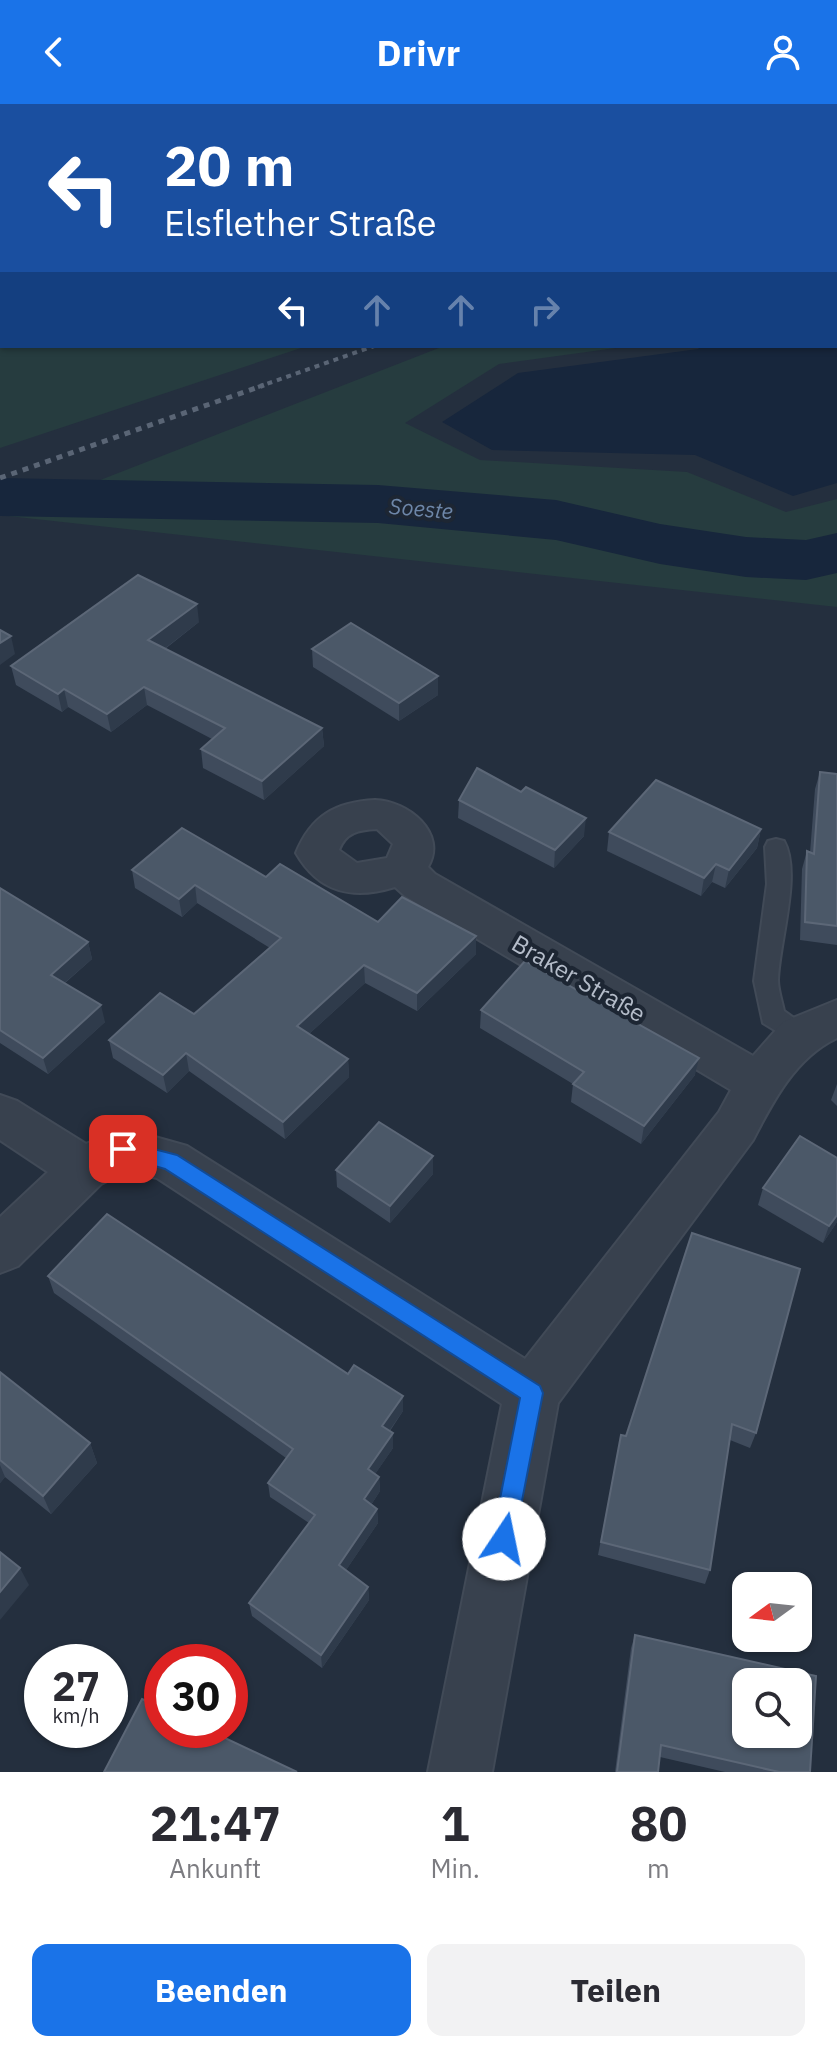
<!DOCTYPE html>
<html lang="de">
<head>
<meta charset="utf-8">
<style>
	body { margin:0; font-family:"IBM Plex Sans",sans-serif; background:#f2f2f3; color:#2b2b33; height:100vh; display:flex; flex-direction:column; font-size:30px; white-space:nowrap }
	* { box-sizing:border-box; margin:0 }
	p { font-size:26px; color:#7c7c81 }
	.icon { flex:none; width:44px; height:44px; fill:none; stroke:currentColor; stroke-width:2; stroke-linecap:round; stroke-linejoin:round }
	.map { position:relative; height:1668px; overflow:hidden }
	.sheet { display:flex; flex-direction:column; background:#fff; flex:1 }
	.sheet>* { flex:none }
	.hud { position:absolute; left:0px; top:0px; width:838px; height:244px; box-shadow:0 2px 6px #0004; background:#1a4fa0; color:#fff; overflow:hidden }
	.needle { width:52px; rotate:255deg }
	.fabs { position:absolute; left:732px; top:1468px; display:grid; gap:16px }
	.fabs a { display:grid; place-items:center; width:80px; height:80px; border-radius:16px; background:#fff; box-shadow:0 2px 6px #0004; font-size:40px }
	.speed { position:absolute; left:24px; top:1540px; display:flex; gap:16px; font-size:40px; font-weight:700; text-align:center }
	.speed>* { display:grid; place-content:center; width:104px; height:104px; border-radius:50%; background:#fff; box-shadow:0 2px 6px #0004; line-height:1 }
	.speed small { font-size:20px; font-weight:400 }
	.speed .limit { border:12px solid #d22; background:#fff; color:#111 }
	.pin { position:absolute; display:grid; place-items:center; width:68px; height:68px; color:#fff; margin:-34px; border-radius:16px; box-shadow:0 4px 12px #0006 }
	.me { position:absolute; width:88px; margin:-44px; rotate:11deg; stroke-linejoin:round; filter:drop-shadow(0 0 6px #0008) }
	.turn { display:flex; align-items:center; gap:28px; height:168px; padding:0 32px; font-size:36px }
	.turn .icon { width:104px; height:104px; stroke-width:2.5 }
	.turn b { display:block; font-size:56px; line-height:68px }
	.lanes { display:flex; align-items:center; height:76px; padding:0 32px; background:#0003; justify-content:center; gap:40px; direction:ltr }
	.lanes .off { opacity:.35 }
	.eta { display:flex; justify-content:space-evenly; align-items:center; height:136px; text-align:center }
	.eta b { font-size:48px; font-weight:700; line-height:56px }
	.primary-button { display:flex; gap:16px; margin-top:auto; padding:16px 32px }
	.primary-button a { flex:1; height:92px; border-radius:16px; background:#1a73e8; color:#fff; font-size:32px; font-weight:700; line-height:92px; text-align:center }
	.primary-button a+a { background:#f2f2f3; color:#2b2b33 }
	header { display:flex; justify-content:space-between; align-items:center; height:104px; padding:0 32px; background:#1a73e8; color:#fff; font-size:36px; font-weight:700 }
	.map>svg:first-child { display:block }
</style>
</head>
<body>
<header><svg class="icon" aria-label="back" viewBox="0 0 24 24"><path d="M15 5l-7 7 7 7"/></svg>Drivr<svg class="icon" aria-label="person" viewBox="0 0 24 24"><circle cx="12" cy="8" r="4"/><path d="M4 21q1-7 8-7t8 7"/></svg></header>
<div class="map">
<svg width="837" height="1668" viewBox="0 0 837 1668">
	<rect width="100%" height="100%" fill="#242f3e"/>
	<g fill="#263c3f">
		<polygon points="0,0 837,0 837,65 836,2 2,2 2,242 307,242 0,344"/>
		<polygon points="444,242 630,242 499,260 405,319 480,356 687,368 786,408 837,395 837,503 8,412"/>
	</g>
	<polygon fill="#17263c" points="837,144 837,379 793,392 695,351 492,346 442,318 518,269 698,245 701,242 836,242"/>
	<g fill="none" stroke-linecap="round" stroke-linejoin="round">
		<polygon fill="#17263c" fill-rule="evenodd" points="0,374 378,381 556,396 660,420 746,433 806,436 837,429 837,469 806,476 746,473 660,460 556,436 378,419 0,412"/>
		<defs>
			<path id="lane" d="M 776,735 L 784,737 C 802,769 779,839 778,876 C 778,886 782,897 784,907 L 808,924 L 812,931 L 808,938 L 799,941 L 763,919 L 754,877 L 767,780 L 765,743 L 768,737 Z"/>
			<path id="street" d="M 375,696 C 408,697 448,729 428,763 L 435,770 L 753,952 L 783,918 L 837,896 L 837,934 C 796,953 773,997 753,1036 L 558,1299 L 492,1668 L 428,1668 L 502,1300 L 157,1074 L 127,1067 L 101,1080 L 18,1162 L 0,1169 L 0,1113 L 48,1068 L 0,1036 L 0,991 L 17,997 L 86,1040 L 123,1024 L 187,1042 L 525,1255 L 719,1008 L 731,986 L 405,792 L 395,783 C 353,796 319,789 296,749 C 311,712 335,698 375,696 ZM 377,725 L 393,740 L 387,754 L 357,759 L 339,746 C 346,728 359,726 377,725 Z"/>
		</defs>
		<use href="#lane" stroke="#414a57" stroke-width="4"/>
		<use href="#street" stroke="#414a57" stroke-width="4"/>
		<use href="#lane" fill="#38414e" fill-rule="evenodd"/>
		<use href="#street" fill="#38414e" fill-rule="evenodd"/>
		<polyline stroke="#5a6575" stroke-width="4" stroke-dasharray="5 5" stroke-linecap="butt" points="258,283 374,242"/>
		<polyline stroke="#5a6575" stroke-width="5" stroke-dasharray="6 6" stroke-linecap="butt" points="0,374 264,281"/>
	</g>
	<g fill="#3f4b5c">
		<polygon points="199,518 165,545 322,624 324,642 264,696 203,664 201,645 212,635 147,601 111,628 68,603 62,608 16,581 11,562"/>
		<polygon points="312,545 438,572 438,591 399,617 313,563"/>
		<polygon points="820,668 837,670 837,841 800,836 802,765 807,747 810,749 815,685"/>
		<polygon points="521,688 584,732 554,764 458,714 459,696"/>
		<polygon points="761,725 757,744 725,784 712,778 701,792 607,747 609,728"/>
		<polygon points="132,766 266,773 378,818 476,832 476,850 417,907 365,879 309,930 348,955 349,973 285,1035 189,967 167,989 113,954 109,936 194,910 270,844 197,799 182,813 135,784"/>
		<polygon points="0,784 88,838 92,855 65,879 105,918 48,970 0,939"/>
		<polygon points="481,906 695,971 641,1040 571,998 573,980 480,924"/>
		<polygon points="837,980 837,1002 831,996"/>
		<polygon points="433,1052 433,1070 390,1119 337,1083 336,1066"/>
		<polygon points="763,1084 837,1118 823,1139 758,1101"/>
		<polygon points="692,1129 756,1329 750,1344 730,1336 710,1466 705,1480 598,1451 621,1331 626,1332"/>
		<polygon points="48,1172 403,1307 390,1327 393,1344 375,1370 379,1373 380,1387 371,1401 377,1405 378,1419 346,1466 368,1483 369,1496 322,1564 252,1512 249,1499 309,1419 270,1393 268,1379 286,1354 54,1189"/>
		<polygon points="0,1268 90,1339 97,1359 51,1410 5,1373 0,1379"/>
		<polygon points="635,1531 810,1668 725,1668 660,1653 658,1668 615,1668 631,1544"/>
	</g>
	<g fill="#2f3b4b">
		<polygon points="197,500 199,518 151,555 148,536"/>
		<polygon points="11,532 15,550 0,561 0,539"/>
		<polygon points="438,572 438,591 399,617 399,599"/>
		<polygon points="144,583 147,601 111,628 107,610"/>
		<polygon points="64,585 68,603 62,608 58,590"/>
		<polygon points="322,624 324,642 264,696 262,677"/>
		<polygon points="586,714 584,732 554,764 555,746"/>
		<polygon points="761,725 757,744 725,784 729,766"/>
		<polygon points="716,760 712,778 701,792 704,774"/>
		<polygon points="195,781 197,799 182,813 179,795"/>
		<polygon points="476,832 476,850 417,907 417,889"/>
		<polygon points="88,838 92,855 55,887 51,871"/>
		<polygon points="364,861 365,879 299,939 297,922"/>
		<polygon points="101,901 105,918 48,970 43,954"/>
		<polygon points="186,949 189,967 167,989 163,971"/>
		<polygon points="699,954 695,971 641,1040 644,1022"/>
		<polygon points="348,955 349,973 285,1035 283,1018"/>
		<polygon points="433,1052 433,1070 390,1119 390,1102"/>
		<polygon points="837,1111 837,1118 823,1139 829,1122"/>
		<polygon points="403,1292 403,1307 382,1337 382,1322"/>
		<polygon points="393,1329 393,1344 369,1379 368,1365"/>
		<polygon points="90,1339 97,1359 51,1410 43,1392"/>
		<polygon points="0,1361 5,1373 0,1379"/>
		<polygon points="379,1373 380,1387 365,1410 364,1395"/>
		<polygon points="377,1405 378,1419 340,1475 339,1461"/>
		<polygon points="20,1464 29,1481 0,1516 0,1488"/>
		<polygon points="368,1483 369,1496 322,1564 321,1551"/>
	</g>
	<g fill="#4b5868" stroke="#5c6777" stroke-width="2" fill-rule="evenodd">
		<polygon points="138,471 197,500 148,536 322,624 262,677 201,645 225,624 144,583 107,610 64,585 58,590 11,562"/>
		<polygon points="351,519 438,572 399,599 312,545"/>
		<polygon points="0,526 11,532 0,539"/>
		<polygon points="477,664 521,688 526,683 586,714 555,746 459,696"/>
		<polygon points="820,668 837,670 837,822 805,818 807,747 814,750"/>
		<polygon points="656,676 761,725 729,766 716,760 704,774 609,728"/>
		<polygon points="182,724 266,773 280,760 378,818 402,793 476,832 417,889 364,861 297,922 348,955 283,1018 186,949 163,971 109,936 160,889 194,910 281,834 195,781 179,795 132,766"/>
		<polygon points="0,784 88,838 51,871 101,901 43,954 0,926"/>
		<polygon points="525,857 699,954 644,1022 573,980 584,968 481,906"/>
		<polygon points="379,1018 433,1052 390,1102 336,1066"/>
		<polygon points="800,1032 837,1054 837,1111 829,1122 763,1084"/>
		<polygon points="107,1110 348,1270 354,1261 403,1292 382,1322 393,1329 368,1365 379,1373 364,1395 377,1405 339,1461 368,1483 321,1551 249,1499 315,1411 268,1379 293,1345 48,1172"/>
		<polygon points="692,1129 800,1165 756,1329 732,1320 710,1466 601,1438 621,1331 626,1332"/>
		<polygon points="0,1268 90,1339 43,1392 0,1356"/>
		<polygon points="0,1448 20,1464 0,1488"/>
		<path d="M 635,1531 L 816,1572 L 810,1668 L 779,1668 L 661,1641 L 658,1668 L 617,1668 ZM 746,1578 L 798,1578 L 798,1630 L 746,1630 Z"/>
		<polygon points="142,1595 162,1604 162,1626 208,1626 297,1668 104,1668"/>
	</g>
	<polygon fill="#1a73e8" stroke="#114b97" stroke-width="2" points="123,1037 177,1051 540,1282 543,1289 513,1443 504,1447 496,1443 492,1435 520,1294 165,1065 116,1051 113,1045 116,1039"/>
	<g text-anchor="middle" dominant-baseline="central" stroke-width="8" stroke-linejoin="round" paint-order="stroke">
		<g font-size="22" font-style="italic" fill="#6d86a8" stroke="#1d2633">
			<text transform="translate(421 404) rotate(5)">Soeste</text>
		</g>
		<g font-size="24" fill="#b4bcc9" stroke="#1d2633">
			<text transform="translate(579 874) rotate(30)">Braker Straße</text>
		</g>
	</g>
</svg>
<div class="fabs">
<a><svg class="needle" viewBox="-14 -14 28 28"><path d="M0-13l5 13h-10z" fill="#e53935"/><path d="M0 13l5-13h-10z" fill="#7c7c81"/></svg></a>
<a><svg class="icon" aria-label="search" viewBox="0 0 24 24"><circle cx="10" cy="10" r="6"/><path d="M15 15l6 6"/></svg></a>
</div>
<div class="speed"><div>27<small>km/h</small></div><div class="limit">30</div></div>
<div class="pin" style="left:123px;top:1045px;background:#d93025"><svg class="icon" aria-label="arrive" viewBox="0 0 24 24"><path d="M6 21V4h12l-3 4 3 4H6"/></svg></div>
<svg class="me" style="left:504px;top:1435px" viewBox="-20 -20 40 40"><circle r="19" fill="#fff"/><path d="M0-13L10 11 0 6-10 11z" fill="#1a73e8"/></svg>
<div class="hud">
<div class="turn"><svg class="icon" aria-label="left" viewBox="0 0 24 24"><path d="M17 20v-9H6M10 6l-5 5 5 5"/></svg><div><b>20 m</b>Elsflether Straße</div></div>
<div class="lanes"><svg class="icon" aria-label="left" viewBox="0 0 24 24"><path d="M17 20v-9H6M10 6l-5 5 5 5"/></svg><svg class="icon off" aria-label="ahead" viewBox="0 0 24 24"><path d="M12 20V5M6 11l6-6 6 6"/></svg><svg class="icon off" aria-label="ahead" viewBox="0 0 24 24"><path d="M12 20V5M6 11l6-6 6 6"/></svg><svg class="icon off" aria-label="right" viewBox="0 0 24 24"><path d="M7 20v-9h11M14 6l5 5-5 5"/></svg></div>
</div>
</div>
<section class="sheet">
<div class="eta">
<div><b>21:47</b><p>Ankunft</p></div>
<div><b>1</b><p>Min.</p></div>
<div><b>80</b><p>m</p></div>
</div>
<div class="primary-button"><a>Beenden</a><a>Teilen</a></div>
</section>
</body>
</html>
